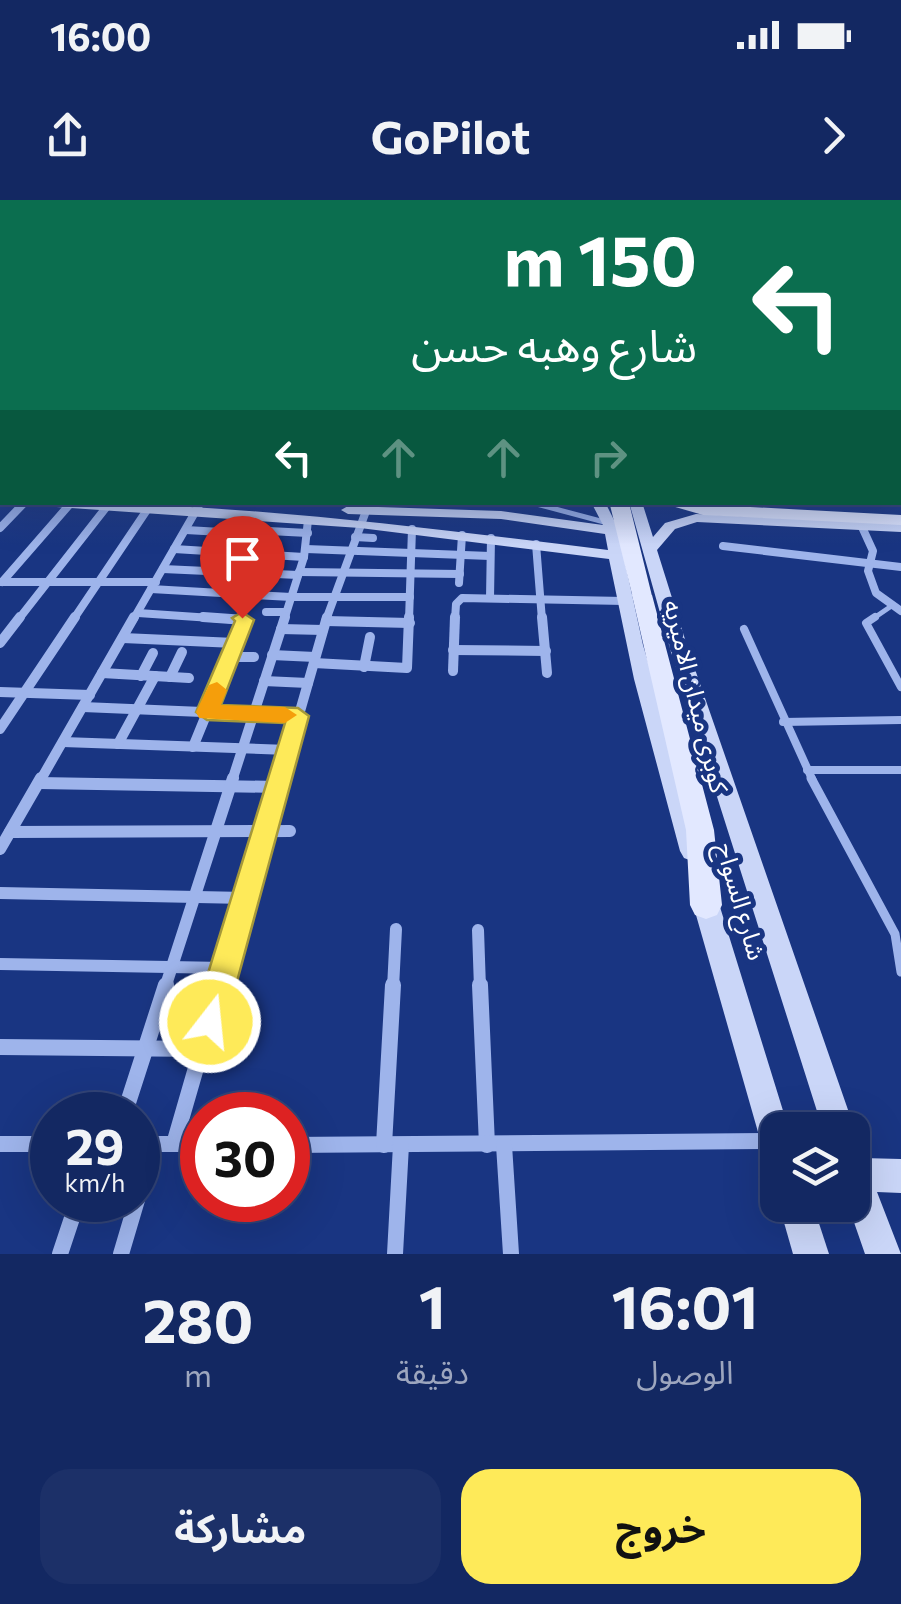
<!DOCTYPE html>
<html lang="ar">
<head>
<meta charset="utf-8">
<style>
	body { margin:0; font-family:Commissioner,"Noto Sans Arabic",sans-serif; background:#1c3068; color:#f1f3f6; direction:rtl; height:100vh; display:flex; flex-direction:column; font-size:38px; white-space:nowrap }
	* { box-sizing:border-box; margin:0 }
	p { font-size:32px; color:#9da6be }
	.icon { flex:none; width:55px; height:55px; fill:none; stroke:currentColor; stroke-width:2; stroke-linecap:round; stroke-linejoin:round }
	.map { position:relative; height:1054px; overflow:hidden; direction:ltr }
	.sheet { display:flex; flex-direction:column; background:#132862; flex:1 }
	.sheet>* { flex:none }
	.hud { position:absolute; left:0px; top:0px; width:902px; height:305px; box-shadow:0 10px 40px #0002,0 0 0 2px #324477; direction:rtl; background:#0b6e4f; color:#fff; overflow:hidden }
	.buttons { position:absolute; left:760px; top:912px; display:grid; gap:20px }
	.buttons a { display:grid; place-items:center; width:110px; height:110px; border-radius:20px; background:#132862; box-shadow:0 10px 40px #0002,0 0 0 2px #324477; font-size:50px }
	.speed { position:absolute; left:30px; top:892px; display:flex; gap:20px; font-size:50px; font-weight:700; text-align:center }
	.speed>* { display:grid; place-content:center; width:130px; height:130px; border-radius:50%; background:#132862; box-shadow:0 10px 40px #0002,0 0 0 2px #324477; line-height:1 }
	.speed small { font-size:25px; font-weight:400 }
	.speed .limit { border:15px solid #d22; background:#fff; color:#111 }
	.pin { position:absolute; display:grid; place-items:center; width:85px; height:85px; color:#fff; margin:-102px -42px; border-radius:50% 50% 50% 0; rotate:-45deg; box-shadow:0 0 10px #0007 }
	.pin .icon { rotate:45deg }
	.me { position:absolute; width:110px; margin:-55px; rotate:16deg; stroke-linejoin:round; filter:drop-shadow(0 0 8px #0008) }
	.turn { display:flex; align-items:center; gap:35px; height:210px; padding:0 40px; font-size:45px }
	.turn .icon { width:130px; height:130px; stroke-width:2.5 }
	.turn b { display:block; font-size:70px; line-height:85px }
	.lanes { display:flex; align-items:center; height:95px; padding:0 40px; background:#0003; justify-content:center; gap:50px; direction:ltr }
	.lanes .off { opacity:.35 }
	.eta { display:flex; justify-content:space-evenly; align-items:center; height:170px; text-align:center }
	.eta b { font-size:60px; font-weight:700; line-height:70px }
	.button { display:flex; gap:20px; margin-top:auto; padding:20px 40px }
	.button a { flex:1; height:115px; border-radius:30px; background:#feea59; color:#111; font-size:40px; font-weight:700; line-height:115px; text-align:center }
	.button a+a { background:#1c3068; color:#f1f3f6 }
	.status { display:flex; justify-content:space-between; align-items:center; height:70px; padding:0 50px; background:#132862; direction:ltr }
	.status svg { height:28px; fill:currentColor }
	header { display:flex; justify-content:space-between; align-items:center; height:130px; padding:0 40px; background:#132862; font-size:45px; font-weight:700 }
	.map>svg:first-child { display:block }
</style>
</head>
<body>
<div class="status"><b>16:00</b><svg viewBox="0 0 49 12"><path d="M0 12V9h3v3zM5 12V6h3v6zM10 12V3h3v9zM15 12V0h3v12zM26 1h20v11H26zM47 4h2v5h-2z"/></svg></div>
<header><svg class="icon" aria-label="forward" viewBox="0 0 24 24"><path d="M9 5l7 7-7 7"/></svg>GoPilot<svg class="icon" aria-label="share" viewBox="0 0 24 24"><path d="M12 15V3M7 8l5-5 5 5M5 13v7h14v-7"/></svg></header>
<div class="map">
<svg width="901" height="1054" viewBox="0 0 901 1054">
	<rect width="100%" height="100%" fill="#193582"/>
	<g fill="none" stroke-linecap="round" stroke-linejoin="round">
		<g stroke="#9eb4eb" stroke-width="5">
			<polyline points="529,302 608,323"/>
			<polyline points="871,420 890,407"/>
		</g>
		<g stroke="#9eb4eb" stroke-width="8">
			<polyline points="875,417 866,423 901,487"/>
			<polyline points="744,429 813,581"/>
			<polyline points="783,522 901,520"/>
			<polyline points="807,570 901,570"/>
		</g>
		<polyline stroke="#9eb4eb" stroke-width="9" points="811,578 895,734 901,772"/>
		<g stroke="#9eb4eb" stroke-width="8">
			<polyline points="862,327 873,351 868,371 876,393 901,411"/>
			<polyline points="0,328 25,302"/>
			<polyline points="186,330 239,333"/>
			<polyline points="251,330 308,333"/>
			<polyline points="355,337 373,338"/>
			<polyline points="536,344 542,420"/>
			<polyline points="723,346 901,367"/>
			<polyline points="174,349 304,357"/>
			<polyline points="306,349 490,356"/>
			<polyline points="163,369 298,375"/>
			<polyline points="299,372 460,374"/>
			<polyline points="0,382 156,382"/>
			<polyline points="2,382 70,304"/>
			<polyline points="459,383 462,335"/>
			<polyline points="151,389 291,397 410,397"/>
			<polyline points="490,398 491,338"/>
			<polyline points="266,412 286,412"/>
			<polyline points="138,413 241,420"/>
			<polyline points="18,420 108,305"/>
			<polyline points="73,420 149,307"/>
			<polyline points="133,420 201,302"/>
			<polyline points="284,420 304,357 308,320"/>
			<polyline points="326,420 366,311"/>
			<polyline points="409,420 412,329"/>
			<polyline points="455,420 456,404 462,398 624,401"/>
		</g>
		<g stroke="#9eb4eb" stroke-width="10">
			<polyline points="542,417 547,473"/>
			<polyline points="326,421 410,423"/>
			<polyline points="281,429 323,430"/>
			<polyline points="123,438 235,443"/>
			<polyline points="0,443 20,417"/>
			<polyline points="453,450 546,451"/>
			<polyline points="272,455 315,457"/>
			<polyline points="230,457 254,457"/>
			<polyline points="314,463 407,468 409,417"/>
			<polyline points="364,467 370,437"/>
			<polyline points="453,471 455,417"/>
			<polyline points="102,473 189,478"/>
			<polyline points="141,476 153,453"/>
			<polyline points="170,477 182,452"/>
			<polyline points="264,481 308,483"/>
			<polyline points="0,492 90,495"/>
			<polyline points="83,507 298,516"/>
			<polyline points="0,529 75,417"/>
			<polyline points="63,542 288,550"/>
			<polyline points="118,544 155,476"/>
			<polyline points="193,547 245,420 203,417"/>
			<polyline points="40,581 134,417"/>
			<polyline points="232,581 285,417"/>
			<polyline points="280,581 327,417"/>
		</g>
		<g stroke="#9eb4eb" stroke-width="12">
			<polyline points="39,583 278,587"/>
			<polyline points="10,632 290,631"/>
			<polyline points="0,649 41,578"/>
			<polyline points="0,693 246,698"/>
			<polyline points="478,730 480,788"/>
			<polyline points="0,764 225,768"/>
			<polyline points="165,788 233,578"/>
			<polyline points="219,788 280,578"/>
			<polyline points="393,788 396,729"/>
		</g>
		<g stroke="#9eb4eb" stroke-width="16">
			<polyline points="480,785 487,945"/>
			<polyline points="0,847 202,849"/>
			<polyline points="124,915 166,785"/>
			<polyline points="0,944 52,944"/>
			<polyline points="138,944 202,944"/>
			<polyline points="174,944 220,785"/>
			<polyline points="288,945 770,941"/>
			<polyline points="384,945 393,785"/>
			<polyline points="504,945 511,1054"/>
			<polyline points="138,997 153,944"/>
			<polyline points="60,1054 78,1000"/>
			<polyline points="121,1054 137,1000"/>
			<polyline points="395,1054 401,945"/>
		</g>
		<g fill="#cad6f8" fill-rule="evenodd">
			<rect x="0" y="209" width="2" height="6"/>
			<rect x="900" y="267" width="1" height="8"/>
			<rect x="0" y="286" width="2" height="8"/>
			<path d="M 36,302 C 227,302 418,327 608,350 L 605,334 L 501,319 L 348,314 L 341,310 L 348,306 L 501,311 L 603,325 L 591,302 L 605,302 L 617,326 L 643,445 L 704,651 L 700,658 L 692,661 L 684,658 L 680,651 L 634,479 L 609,359 L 360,328 L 42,306 Z"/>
			<polygon points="629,302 642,302 653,337 665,323 696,314 901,324 901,332 697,322 675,329 657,350 689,452 855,930 852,936 852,930 823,930 671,452"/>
			<polygon points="703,683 712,686 716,694 789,930 778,930 778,962 766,958 762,946 690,694 694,686"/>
			<polygon points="852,955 862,958 901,959 901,993 877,992 901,1054 865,1054 848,1005 852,1005"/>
			<polygon points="779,1005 813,1005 829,1054 793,1054"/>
		</g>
		<g fill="#e2e8ff" fill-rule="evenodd">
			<polygon points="0,257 2,258 2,266 0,267"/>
			<polygon points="901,292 901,303 898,302"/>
			<polygon points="658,302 901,315 901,325 703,315"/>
			<polygon points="642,389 652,395 714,630 722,705 717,715 706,719 695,715 690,705 686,630 632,395"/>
		</g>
		<polyline stroke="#e2e8ff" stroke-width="19" points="619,302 642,395"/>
	</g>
	<linearGradient id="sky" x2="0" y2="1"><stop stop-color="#0e1d48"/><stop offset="0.57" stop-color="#385192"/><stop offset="1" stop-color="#385192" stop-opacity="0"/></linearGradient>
	<rect width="901" height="345" fill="url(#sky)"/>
	<polygon fill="#feea59" stroke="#a5983a" stroke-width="2.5" points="242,412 254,420 221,505 298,508 309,516 226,822 221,834 210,838 198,834 193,822 285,523 207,520 196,512 235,421 232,418"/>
	<polygon fill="#f59e0b" points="217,482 227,490 221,505 285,507 297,515 285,523 199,518 196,512 209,485"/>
	<g text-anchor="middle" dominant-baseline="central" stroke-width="10" stroke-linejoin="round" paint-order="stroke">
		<g font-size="25" fill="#fff" stroke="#193582">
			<text transform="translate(697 496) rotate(76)">كوبرى ميدان الاميريه</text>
			<text transform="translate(742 701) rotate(74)">شارع السواح</text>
		</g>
	</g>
</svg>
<div class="buttons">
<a><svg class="icon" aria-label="layers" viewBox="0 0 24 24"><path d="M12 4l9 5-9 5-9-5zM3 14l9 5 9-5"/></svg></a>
</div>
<div class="speed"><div>29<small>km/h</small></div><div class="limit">30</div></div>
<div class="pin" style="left:242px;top:418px;background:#d93025"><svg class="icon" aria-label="arrive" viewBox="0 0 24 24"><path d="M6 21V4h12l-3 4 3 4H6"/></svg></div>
<svg class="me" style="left:210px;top:822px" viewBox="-20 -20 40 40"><circle r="17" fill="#feea59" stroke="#fff" stroke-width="3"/><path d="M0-11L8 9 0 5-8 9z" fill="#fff"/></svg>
<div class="hud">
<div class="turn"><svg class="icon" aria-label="left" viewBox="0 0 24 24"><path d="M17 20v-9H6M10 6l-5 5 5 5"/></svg><div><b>150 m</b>شارع وهبه حسن</div></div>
<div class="lanes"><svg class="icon" aria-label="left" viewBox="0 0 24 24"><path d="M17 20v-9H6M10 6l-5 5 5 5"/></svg><svg class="icon off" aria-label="ahead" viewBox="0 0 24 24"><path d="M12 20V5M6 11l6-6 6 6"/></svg><svg class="icon off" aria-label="ahead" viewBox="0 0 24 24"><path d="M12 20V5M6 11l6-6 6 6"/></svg><svg class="icon off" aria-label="right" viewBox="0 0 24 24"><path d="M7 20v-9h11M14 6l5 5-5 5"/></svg></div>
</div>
</div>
<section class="sheet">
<div class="eta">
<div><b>16:01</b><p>الوصول</p></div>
<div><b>1</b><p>دقيقة</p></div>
<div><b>280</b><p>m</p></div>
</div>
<div class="button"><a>خروج</a><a>مشاركة</a></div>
</section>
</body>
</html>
